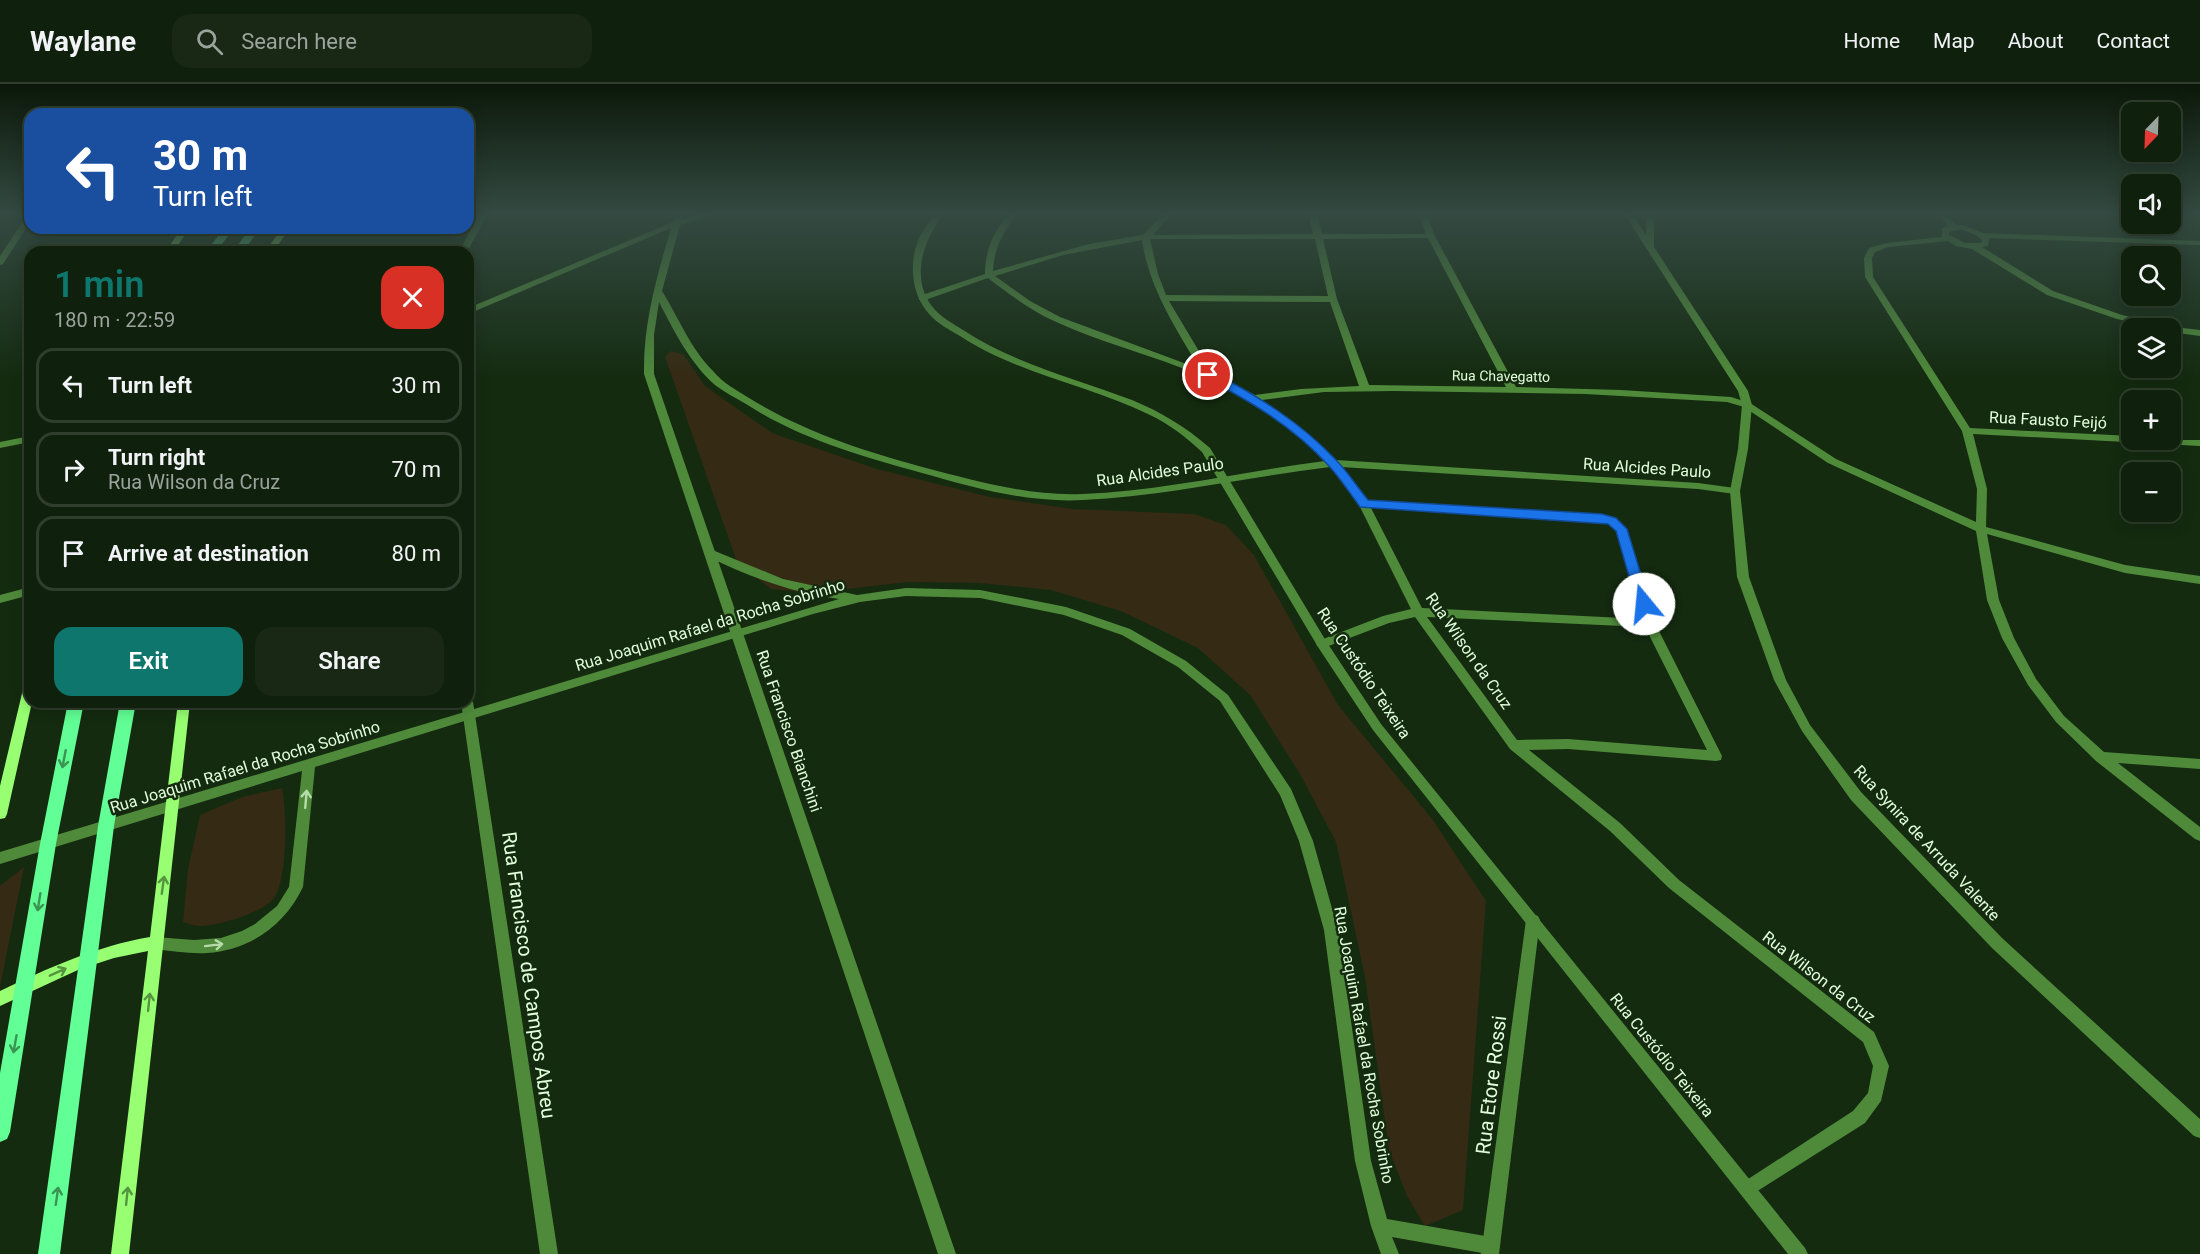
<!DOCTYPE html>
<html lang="en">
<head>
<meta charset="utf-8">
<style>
	body { margin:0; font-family:Roboto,sans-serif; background:#182815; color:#f1f3f6; height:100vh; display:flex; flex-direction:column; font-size:22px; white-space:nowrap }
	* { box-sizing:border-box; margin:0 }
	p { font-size:20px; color:#9ba39d }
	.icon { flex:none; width:33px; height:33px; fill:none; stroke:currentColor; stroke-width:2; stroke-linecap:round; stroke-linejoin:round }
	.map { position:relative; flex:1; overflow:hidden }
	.side { position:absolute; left:24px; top:162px; width:450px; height:462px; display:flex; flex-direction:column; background:#0f200c; border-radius:18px; box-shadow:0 3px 15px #0003,0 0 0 2px #2f3e2d }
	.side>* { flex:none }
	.guide { position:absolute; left:24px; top:24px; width:450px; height:126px; border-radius:18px; box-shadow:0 3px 15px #0003,0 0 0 2px #2f3e2d; background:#1a4fa0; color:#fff; overflow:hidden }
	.needle { width:39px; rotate:203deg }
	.tools { position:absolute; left:2121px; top:18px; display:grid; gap:12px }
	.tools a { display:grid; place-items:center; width:60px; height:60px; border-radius:12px; background:#0f200c; box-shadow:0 3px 15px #0003,0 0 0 2px #2f3e2d; font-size:30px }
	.pin { position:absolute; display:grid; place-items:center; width:51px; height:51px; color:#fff; margin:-26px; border:3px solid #fff; border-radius:50%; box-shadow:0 2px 6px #0007 }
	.me { position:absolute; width:66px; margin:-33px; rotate:343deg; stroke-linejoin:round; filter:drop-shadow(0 0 4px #0008) }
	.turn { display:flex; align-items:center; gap:21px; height:126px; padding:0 30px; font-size:27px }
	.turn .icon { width:78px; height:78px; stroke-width:2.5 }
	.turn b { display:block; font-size:42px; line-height:51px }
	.round { display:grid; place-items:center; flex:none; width:63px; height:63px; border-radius:18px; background:#182815 }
	.head { display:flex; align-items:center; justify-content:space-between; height:102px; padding:0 30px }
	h1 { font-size:36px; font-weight:600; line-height:45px; color:#0f766e }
	.cta { display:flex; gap:12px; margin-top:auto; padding:12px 30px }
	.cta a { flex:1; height:69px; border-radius:18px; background:#0f766e; color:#fff; font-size:24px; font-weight:600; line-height:69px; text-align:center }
	.cta a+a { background:#182815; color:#f1f3f6 }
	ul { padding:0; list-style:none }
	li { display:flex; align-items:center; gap:18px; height:75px; margin:0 12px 9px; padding:0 18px; border:3px solid #2f3e2d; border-radius:18px }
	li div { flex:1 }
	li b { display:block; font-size:22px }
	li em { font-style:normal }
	header { display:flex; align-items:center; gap:36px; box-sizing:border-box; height:84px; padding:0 30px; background:#0f200c; border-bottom:2px solid #2f3e2d }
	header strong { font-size:28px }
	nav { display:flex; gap:33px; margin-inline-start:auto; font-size:21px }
	.search { width:420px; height:54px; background:#182815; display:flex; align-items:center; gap:15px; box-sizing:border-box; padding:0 21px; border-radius:18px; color:#9ba39d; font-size:22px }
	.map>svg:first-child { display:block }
</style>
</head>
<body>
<header>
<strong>Waylane</strong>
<div class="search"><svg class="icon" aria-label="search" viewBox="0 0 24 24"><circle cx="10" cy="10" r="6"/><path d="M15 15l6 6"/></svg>Search here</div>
<nav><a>Home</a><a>Map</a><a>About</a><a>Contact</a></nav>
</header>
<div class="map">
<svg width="2200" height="1170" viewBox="0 0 2200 1170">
	<rect width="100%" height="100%" fill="#142b10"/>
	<g fill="#352a13">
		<polygon points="671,267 683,270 705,302 772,349 877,385 990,413 1073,425 1194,430 1226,441 1254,471 1338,621 1433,736 1486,817 1463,1126 1425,1142 1407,1112 1389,1066 1365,893 1336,758 1300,690 1250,611 1198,564 1121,527 1051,506 980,499 908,498 811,509 771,505 737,478 665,273"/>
		<path d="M 282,704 C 287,729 288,792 274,814 C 264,828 218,842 201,842 C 195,842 189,840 183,838 L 188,785 L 200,731 L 242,713 Z"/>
		<polygon points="24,783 0,903 0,802"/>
	</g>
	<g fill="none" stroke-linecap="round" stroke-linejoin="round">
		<g fill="#4f8a3b" fill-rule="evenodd">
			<polygon points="27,131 30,131 30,138 3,180 0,181 0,172"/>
			<polygon points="479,131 487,131 467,168 459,168"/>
			<path d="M 675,131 L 683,131 L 682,135 L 700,131 L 714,131 L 680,141 L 662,207 C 679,234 690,264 713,287 C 723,299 736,306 749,314 C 804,348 864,367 926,384 C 977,397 1028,412 1082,410 C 1163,407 1244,387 1325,377 C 1301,355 1277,332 1250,316 C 1189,279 1117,266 1054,237 C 1030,226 1009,210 988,194 L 925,216 L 919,216 L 919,212 L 985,190 C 985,167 993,148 1008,131 L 1016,131 C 1003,148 994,165 993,187 L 1089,160 L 1143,151 L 1162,131 L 1170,131 L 1153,151 L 1313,150 L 1309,131 L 1317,131 L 1322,150 L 1426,150 L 1419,131 L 1427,131 L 1435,152 L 1516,303 L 1621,306 L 1731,313 L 1750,319 L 1836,375 L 1976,438 L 1977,405 L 1962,347 L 1865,193 L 1864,174 L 1869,164 L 1887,159 L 1942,153 L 1942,144 L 1949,143 L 1939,131 L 1947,131 L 1957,141 L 1963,141 L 1983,149 L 2200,157 L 2200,161 L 1989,154 L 1988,162 L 1982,163 L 2053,207 L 2122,231 L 2174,243 L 2200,246 L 2200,252 L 2170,248 L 2170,244 L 2160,244 L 2117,235 L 2047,211 L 1972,165 L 1956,162 L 1948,157 L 1888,163 L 1875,168 L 1872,174 L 1873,193 L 1970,344 L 2132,352 L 2132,356 L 2200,356 L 2200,362 L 1973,350 L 1987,405 L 1986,443 L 2125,481 L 2200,492 L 2200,500 L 2125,489 L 1987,450 L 1999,516 L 2014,554 L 2036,595 L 2064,632 L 2104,668 L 2200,675 L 2200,685 L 2118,679 L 2200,743 L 2200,757 L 2195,755 L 2096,677 L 2056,638 L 2028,601 L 2002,554 L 1987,516 L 1976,447 L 1828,379 L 1744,323 L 1727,318 L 1585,310 L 1394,307 L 1324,308 L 1262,316 L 1301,345 L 1336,376 L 1698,399 L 1735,404 L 1740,407 L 1735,410 L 1698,405 L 1341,383 L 1367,417 L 1602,430 L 1616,435 L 1626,445 L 1655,539 L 1722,672 L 1721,676 L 1716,677 L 1568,665 L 1529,666 L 1620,739 L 1679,796 L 1874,948 L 1889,982 L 1881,1017 L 1865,1039 L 1748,1113 L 1742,1111 L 1740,1105 L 1742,1099 L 1853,1027 L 1868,1009 L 1873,982 L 1863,958 L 1669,804 L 1610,747 L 1510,665 L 1415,533 L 1389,539 L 1326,563 L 1318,563 L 1316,560 L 1318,557 L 1383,532 L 1411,525 L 1359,421 L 1330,383 C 1248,393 1166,412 1083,416 C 1028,419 975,404 922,389 C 861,372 800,355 746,320 C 736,314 724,308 715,301 C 690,279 674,247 659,218 L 654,251 L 654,290 L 956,1170 L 938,1170 L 644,290 C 643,239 657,192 671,144 L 468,230 L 468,224 L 673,138 ZM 1960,145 L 1976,151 L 1982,156 L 1981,159 L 1965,159 L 1949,151 L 1949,148 ZM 1428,154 L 1506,303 L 1369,301 L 1337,215 L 1323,155 ZM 1150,155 L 1315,155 L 1328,212 L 1166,211 L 1158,190 ZM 1142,156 C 1149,204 1175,243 1200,285 L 1060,233 L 1030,217 L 995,192 L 1063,171 ZM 1169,217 L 1330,218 L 1359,302 L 1301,305 L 1255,311 L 1212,289 ZM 1371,424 L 1602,437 L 1608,439 L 1616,447 L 1642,535 L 1422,524 ZM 1427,533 L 1645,543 L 1707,666 L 1568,655 L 1517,656 Z"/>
			<polygon points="30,352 30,358 0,364 0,358"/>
			<polygon points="468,614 473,618 558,1170 540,1170 461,618 468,618"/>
			<polygon points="1533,830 1538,832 1540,836 1499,1170 1481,1170 1526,836 1528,832"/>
		</g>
		<g fill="#4f8a3b" fill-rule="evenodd">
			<path d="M 935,131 L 943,131 C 922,158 909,198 936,227 C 944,235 954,240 963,246 C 1015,280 1074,294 1132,316 C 1161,328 1186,343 1210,364 L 1326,557 L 1381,640 L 1805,1164 L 1808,1170 L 1788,1170 L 1373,646 L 1318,563 L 1202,368 C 1186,353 1169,340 1150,331 C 1088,301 1018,290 960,252 C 950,246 938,240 930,231 C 917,217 912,199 913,180 C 914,161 922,145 935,131 Z"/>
			<polygon points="1625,131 1633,131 1646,151 1646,131 1654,131 1654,163 1748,307 1752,321 1748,365 1740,407 1749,493 1786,596 1810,641 1861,708 2002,854 2200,1035 2200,1054 2194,1052 1992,864 1851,716 1802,647 1774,596 1737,493 1730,407 1738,365 1742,321 1738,307"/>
			<path d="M 710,465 L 783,495 L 857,511 L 906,504 L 980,506 L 1066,523 L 1130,545 L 1186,577 L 1228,611 L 1291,705 L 1313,757 L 1338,846 L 1371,1077 L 1387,1135 L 1491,1153 L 1497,1156 L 1500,1162 L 1497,1168 L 1488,1170 L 1392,1153 L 1399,1170 L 1381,1170 L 1371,1142 L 1355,1077 L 1324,846 L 1299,757 L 1280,711 L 1220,617 L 1178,583 L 1122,551 L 1064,531 L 980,514 L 906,512 L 860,518 L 813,530 L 315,683 L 303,803 C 285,841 250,866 207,869 C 190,870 172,867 155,865 L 150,864 L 148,859 L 150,854 L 155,853 L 194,856 L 221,854 L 242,847 L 255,840 L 277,822 L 289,803 L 302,687 L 0,780 L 0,768 L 839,515 C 792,509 748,492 706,472 L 705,469 Z"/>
			<polygon points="30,503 30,511 0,519 0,511"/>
		</g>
		<g fill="#97ff71" fill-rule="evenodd">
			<polygon points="182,144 190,144 173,168 165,168"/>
			<polygon points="282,144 290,144 273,168 265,168"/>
			<polygon points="30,596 30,618 32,618 7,730 5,734 0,735 0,702 24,601 26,598"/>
			<path d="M 178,618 L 190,618 L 129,1170 L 111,1170 L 148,867 L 114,874 L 80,885 L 0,922 L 0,907 C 48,884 97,862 150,853 Z"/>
		</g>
		<g fill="#61ff95" fill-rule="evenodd">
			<polygon points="224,144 234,144 216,168 206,168"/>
			<polygon points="250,144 260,144 243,168 233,168"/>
			<polygon points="68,618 84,618 56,760 10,1048 7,1055 0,1058 0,989 40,760"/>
			<polygon points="120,618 136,618 114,742 60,1170 38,1170 98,742"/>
		</g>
	</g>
	<defs><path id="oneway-shaft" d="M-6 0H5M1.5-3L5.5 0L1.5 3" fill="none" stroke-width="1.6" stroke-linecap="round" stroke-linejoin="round" transform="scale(1.5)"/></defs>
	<g stroke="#3a9552">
		<use href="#oneway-shaft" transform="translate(64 675) rotate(101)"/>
		<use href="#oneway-shaft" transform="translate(39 818) rotate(99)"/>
		<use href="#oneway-shaft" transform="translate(15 960) rotate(100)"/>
		<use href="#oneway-shaft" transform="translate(57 1112) rotate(-82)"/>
	</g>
	<g stroke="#b5dcaa">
		<use href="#oneway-shaft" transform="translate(306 715) rotate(-85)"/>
		<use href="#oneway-shaft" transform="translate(214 861) rotate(-7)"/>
	</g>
	<g stroke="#569540">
		<use href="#oneway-shaft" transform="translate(163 801) rotate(-82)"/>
		<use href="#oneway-shaft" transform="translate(58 888) rotate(-24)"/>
		<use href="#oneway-shaft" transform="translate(149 918) rotate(-84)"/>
		<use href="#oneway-shaft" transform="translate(127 1112) rotate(-84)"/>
	</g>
	<linearGradient id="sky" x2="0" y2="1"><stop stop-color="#0b1809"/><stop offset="0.44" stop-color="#344a42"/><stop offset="1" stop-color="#344a42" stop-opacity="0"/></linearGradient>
	<rect width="2200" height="295" fill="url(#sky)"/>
	<path fill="#1a73e8" stroke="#114b97" stroke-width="1.5" d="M 1204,288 L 1212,288 C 1258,312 1300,338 1336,376 C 1348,388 1357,403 1368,416 L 1602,430 L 1616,434 L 1627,445 L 1650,520 L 1644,525 L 1637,520 L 1616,447 L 1608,440 L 1360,423 C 1350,409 1340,394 1329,382 C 1294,343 1250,317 1204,293 Z"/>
	<g text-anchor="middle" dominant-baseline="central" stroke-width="5" stroke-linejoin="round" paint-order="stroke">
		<g font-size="14" fill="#e1ffda" stroke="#142b10">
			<text transform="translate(1501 292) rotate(1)">Rua Chavegatto</text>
		</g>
		<g font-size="16" fill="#e1ffda" stroke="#142b10">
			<text transform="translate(2048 336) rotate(3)">Rua Fausto Feijó</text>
			<text transform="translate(1647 384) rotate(4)">Rua Alcides Paulo</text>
			<text transform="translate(1160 388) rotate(-8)">Rua Alcides Paulo</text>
			<text transform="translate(710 541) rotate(-17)">Rua Joaquim Rafael da Rocha Sobrinho</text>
			<text transform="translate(1469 567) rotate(55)">Rua Wilson da Cruz</text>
			<text transform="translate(1364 589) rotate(56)">Rua Custódio Teixeira</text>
			<text transform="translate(789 647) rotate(71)">Rua Francisco Bianchini</text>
			<text transform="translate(245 683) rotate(-17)">Rua Joaquim Rafael da Rocha Sobrinho</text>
			<text transform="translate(1927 759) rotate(47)">Rua Synira de Arruda Valente</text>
			<text transform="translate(1819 893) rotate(38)">Rua Wilson da Cruz</text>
			<text transform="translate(1364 961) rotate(80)">Rua Joaquim Rafael da Rocha Sobrinho</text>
			<text transform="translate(1662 971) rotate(51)">Rua Custódio Teixeira</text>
		</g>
		<g font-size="20" fill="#e1ffda" stroke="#142b10">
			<text transform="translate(529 891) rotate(82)">Rua Francisco de Campos Abreu</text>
			<text transform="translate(1491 1001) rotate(-83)">Rua Etore Rossi</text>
		</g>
	</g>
</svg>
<div class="tools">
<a><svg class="needle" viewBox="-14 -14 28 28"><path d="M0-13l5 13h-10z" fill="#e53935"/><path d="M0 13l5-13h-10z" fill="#9ba39d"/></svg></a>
<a><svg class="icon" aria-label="sound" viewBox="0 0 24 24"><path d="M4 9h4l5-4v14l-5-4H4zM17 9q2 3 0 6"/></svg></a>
<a><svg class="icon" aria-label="search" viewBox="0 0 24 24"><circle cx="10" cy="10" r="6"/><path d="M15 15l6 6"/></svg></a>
<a><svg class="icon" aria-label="layers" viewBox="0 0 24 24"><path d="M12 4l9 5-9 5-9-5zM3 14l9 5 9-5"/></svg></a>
<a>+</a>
<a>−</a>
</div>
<div class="pin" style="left:1208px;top:291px;background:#d93025"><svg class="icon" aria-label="arrive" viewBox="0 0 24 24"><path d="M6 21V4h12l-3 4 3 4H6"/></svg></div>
<svg class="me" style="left:1644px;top:520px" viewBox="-20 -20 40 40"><circle r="19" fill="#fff"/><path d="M0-13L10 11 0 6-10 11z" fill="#1a73e8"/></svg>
<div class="guide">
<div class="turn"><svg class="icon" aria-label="left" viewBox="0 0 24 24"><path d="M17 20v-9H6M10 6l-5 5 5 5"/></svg><div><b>30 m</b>Turn left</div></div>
</div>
<section class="side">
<div class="head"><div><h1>1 min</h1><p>180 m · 22:59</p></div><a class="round" style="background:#d93025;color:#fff"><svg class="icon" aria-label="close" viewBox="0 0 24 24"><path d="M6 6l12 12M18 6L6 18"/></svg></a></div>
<ul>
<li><svg class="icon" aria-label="left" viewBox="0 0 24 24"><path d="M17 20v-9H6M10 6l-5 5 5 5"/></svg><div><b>Turn left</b></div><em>30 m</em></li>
<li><svg class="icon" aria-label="right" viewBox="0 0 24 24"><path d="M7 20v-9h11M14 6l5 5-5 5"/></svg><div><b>Turn right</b><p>Rua Wilson da Cruz</p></div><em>70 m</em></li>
<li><svg class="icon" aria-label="arrive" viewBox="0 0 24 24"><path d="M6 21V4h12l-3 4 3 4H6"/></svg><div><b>Arrive at destination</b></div><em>80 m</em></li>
</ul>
<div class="cta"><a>Exit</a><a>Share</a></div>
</section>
</div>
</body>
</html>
